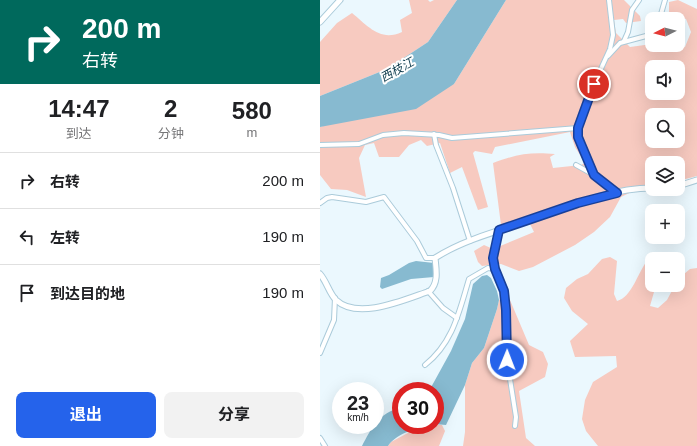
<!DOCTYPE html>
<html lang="zh">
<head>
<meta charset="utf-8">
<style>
	body { margin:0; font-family:Arial,"Noto Sans SC",sans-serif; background:#f2f2f2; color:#202124; height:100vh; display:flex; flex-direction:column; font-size:15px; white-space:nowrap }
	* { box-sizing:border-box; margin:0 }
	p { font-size:13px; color:#757577 }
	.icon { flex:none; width:22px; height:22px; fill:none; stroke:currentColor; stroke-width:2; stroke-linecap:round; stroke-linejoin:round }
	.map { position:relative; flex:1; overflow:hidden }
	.side { display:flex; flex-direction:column; background:#fff; width:320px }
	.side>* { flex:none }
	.hud { background:#00695c; color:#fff; overflow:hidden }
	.needle { width:26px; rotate:264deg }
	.controls { position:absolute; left:325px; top:12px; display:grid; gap:8px }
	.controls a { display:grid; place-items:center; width:40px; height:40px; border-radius:8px; background:#fff; box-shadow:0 4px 16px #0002; font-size:20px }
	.speed { position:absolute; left:12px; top:382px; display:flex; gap:8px; font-size:20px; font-weight:700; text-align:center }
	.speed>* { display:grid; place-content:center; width:52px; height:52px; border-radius:50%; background:#fff; box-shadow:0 4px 16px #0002; line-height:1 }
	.speed small { font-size:10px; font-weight:400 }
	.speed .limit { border:6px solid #d22; background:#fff; color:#111 }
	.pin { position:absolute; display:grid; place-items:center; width:34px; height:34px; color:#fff; margin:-17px; border:2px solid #fff; border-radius:50%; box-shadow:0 1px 4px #0007 }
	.me { position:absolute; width:44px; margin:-22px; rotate:1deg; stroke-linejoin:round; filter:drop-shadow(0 0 3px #0008) }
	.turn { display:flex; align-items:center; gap:14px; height:84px; padding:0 16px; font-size:18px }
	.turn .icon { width:52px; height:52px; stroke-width:2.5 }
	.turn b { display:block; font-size:28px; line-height:34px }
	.eta { display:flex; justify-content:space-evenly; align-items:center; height:68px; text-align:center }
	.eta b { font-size:24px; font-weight:700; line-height:28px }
	.primary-button { display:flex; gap:8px; margin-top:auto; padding:8px 16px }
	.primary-button a { flex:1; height:46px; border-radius:8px; background:#2563eb; color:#fff; font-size:16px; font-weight:700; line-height:46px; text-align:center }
	.primary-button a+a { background:#f2f2f2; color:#202124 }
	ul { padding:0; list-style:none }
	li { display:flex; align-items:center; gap:12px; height:56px; padding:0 16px; border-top:1px solid #e0e0e0 }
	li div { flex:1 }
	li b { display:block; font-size:15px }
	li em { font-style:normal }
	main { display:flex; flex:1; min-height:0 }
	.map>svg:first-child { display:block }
</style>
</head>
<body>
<main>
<section class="side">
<div class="hud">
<div class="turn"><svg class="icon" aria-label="right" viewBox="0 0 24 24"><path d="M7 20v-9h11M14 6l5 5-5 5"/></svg><div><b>200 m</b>右转</div></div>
</div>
<div class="eta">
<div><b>14:47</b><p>到达</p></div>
<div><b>2</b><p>分钟</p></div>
<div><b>580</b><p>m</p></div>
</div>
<ul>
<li><svg class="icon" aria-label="right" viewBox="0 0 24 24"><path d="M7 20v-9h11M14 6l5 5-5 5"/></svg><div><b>右转</b></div><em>200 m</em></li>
<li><svg class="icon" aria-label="left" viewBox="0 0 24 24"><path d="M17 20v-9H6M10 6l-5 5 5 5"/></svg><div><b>左转</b></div><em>190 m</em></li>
<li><svg class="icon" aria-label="arrive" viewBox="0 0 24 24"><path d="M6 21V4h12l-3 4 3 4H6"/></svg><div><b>到达目的地</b></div><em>190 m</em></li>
</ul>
<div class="primary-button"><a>退出</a><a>分享</a></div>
</section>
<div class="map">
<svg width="377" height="446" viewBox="0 0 377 446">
	<rect width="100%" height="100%" fill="#ebf8fe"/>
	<g fill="#f7cac0" fill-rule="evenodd">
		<path d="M 89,0 L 108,0 L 110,2 L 114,0 L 137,0 L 108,42 L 67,69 L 0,96 L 0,42 L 17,23 L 32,13 C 48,26 60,42 82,32 L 80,20 L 92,13 Z"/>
		<path d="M 186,0 L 304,0 L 320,16 L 321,21 L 306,23 L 303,19 L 294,20 L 296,33 L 310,47 L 332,44 L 332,45 L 358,44 L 365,47 L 371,32 L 366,19 L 349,13 L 349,2 L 358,0 L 377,9 L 377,176 L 358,181 L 358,163 L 332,163 L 332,182 L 301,197 L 290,217 L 274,232 L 255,245 L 213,267 L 199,271 L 181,264 L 162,266 L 158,262 L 154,251 L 164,245 L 173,249 L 214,232 L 207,218 L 181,225 L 173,163 C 197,154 210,152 235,154 L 230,157 L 233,168 L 261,165 L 265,163 L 255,147 L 250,132 L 175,147 L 172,154 L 155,151 L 153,153 L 168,207 L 158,210 L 142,167 L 130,173 L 120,143 L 107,146 L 101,140 L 89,145 L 79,157 L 59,157 L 54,143 L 45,145 L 39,158 L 46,197 L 27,190 L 11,189 L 0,175 L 0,127 L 134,84 ZM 332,67 L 358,67 L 358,93 L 332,93 ZM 332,115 L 358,115 L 358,141 L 332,141 Z"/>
		<path d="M 290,257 L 297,261 L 294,294 L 297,301 C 312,297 317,274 327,261 L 332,263 L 332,285 L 336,285 L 330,306 L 338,308 L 347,300 L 355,285 L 358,285 L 358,279 L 370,269 L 377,268 L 377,446 L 278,446 L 266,431 L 262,419 L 265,400 L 273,382 L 297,367 L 296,356 L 255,357 L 250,341 L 268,324 L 252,311 L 244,298 L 246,288 L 257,279 L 268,274 L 282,259 Z"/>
		<polygon points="179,300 190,300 209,345 223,352 228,364 225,377 199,391 206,438 215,446 143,446 145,432 145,385 152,363 164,348 177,309"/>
		<polygon points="115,424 122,425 125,431 119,446 68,446 71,442 99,427"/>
	</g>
	<g fill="#87bad0">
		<polygon points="137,0 186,0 134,84 96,109 0,127 0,96 67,69 108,42"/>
		<polygon points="96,261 114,263 114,277 91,279 62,289 60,287 61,278 69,275 89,263"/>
		<polygon points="167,275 171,278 177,291 179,300 177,309 164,348 152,363 145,385 126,425 115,424 115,391 109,391 131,351 145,319 153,284 162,276"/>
		<path d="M 81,408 L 81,425 L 108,425 C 95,428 75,435 68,446 L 42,446 C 51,429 59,412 81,408 Z"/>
	</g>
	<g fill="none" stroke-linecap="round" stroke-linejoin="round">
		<defs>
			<g id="minor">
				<polyline points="289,0 293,35 290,49 274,84 258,128 262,149 274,175 297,193"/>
				<polyline points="341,14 345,0"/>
				<polyline points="304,41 308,32 312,10 319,0"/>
				<polyline points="288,56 300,43 326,36"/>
				<polyline points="114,134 116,145 133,188 150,241"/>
				<polyline points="0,145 39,144 63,135 84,133 119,135 132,138 258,128"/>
				<polyline points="256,165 274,175"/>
				<polyline points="0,203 7,198 12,197 46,202 64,197 97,241 106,258 115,258"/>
				<polyline points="179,230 173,258 175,269 184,291 186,310 187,360 196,417 195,426"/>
				<polyline points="108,291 123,308 137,318"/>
				<polyline points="0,353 14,320 15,298"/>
				<path d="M 105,365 C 133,343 139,312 149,279 L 168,268 L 175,269"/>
				<polyline points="0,438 5,446"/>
			</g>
			<g id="tertiary">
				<polyline points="0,22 20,0"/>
				<polyline points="358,186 377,180"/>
				<path d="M 0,274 C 7,282 9,293 16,300 C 38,321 86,299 110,291 C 119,282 116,269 115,258 C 143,240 178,231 209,221 C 248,207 290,188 332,188"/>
			</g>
		</defs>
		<use href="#minor" stroke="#abcbda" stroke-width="6"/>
		<use href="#tertiary" stroke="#abcbda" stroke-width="7"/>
		<use href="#minor" stroke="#fff" stroke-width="4"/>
		<use href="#tertiary" stroke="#fff" stroke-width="5"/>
	</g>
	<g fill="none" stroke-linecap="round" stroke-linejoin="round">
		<defs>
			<polyline id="route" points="187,360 186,310 184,291 175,269 173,258 179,230 258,203 297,193 274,175 258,137 258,128 274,84"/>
		</defs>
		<use href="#route" stroke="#184099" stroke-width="10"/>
		<use href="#route" stroke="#2563eb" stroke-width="7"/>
	</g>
	<g text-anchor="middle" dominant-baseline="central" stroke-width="4" stroke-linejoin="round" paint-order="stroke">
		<g font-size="12" font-style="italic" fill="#144051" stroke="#fff">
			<text transform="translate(77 70) rotate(-29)">西枝江</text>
		</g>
	</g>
</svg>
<div class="controls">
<a><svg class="needle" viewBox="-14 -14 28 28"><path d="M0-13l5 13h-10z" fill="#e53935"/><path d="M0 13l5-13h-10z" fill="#757577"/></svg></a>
<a><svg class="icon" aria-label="sound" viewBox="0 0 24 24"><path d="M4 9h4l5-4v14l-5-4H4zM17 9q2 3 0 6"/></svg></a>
<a><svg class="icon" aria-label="search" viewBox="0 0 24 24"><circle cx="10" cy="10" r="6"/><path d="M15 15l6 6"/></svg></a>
<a><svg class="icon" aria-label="layers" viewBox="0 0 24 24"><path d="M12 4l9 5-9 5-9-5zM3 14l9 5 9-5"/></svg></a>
<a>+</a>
<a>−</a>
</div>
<div class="speed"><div>23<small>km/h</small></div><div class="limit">30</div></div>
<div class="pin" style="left:274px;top:84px;background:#d93025"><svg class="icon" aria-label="arrive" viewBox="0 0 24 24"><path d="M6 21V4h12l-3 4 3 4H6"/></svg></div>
<svg class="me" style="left:187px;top:360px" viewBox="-20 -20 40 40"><circle r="17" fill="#2563eb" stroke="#fff" stroke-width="3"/><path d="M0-11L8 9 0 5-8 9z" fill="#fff"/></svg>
</div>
</main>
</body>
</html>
